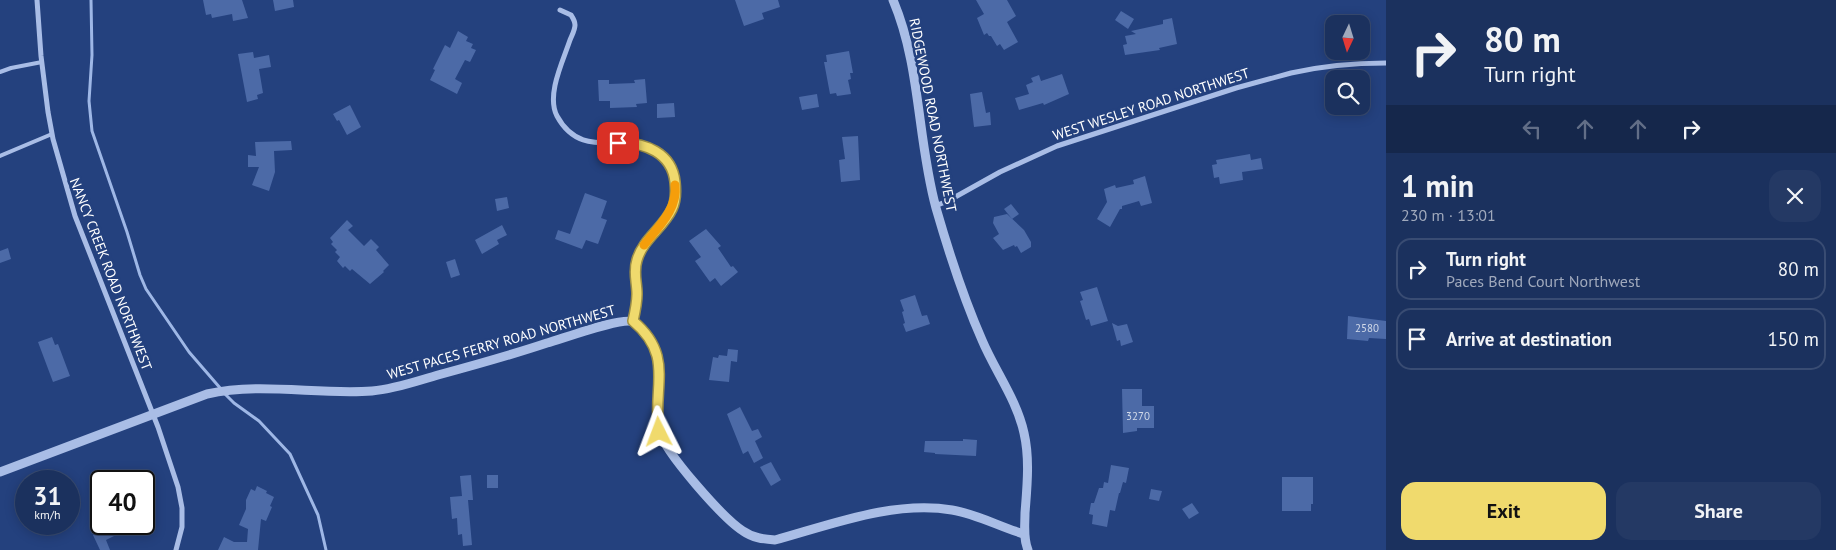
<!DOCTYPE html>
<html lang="en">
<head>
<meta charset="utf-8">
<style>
	body { margin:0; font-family:"PT Sans",sans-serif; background:#243964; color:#f1f3f6; height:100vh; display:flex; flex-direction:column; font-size:19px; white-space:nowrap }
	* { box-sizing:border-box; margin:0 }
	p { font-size:16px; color:#a0a9bc }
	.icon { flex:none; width:28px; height:28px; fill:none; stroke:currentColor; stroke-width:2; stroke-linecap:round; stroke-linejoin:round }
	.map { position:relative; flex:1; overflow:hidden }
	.side { display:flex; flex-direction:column; background:#1b315e; width:450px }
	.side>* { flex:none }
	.top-card { background:#1b315e; color:#f1f3f6; overflow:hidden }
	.needle { width:32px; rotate:184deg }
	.buttons { position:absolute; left:1325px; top:15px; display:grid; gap:10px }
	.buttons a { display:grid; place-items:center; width:45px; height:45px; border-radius:10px; background:#1b315e; box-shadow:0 2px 12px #0003,0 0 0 1px #394c73; font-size:25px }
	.speed { position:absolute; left:15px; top:470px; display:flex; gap:10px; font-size:25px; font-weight:700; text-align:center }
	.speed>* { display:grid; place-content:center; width:65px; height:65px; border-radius:50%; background:#1b315e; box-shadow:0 2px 12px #0003,0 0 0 1px #394c73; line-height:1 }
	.speed small { font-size:12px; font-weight:400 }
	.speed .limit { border:2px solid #111; border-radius:8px; background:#fff; color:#111 }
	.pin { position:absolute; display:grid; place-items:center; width:42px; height:42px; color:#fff; margin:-21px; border-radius:10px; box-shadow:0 2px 8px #0006 }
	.me { position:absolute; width:55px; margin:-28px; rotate:357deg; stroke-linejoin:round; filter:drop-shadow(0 0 4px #0008) }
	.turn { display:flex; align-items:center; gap:18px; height:105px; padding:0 15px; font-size:22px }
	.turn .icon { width:65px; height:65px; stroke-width:2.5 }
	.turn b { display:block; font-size:35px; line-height:42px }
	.lanes { display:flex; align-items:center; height:48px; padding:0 15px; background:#0003; justify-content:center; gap:25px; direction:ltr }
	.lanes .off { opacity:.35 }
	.round { display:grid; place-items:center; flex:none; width:52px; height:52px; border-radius:15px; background:#243964 }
	.overview { display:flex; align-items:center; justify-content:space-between; height:85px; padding:0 15px }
	h1 { font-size:30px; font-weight:600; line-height:38px }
	.cta { display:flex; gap:10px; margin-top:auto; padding:10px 15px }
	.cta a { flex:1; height:58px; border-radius:15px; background:#f0da6d; color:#111; font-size:20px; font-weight:600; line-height:58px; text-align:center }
	.cta a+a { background:#243964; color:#f1f3f6 }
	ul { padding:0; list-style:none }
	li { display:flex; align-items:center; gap:15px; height:62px; margin:0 10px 8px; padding:0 5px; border:2px solid #394c73; border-radius:15px }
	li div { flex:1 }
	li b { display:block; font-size:19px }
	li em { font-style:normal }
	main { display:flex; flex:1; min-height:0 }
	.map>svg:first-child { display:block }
</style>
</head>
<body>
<main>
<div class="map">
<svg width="1386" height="550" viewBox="0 0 1386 550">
	<rect width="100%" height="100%" fill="#24417e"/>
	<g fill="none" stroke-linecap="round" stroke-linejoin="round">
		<g stroke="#9eb7e6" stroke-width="3">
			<polyline points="91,0 92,55 89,101 92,131 127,232 140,275 146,289 189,352 221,389"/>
			<polyline points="225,394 234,403 259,421 290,454 318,515 326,550"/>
		</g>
	</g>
	<g fill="#4c6aa7">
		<polygon points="203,0 242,0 248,18 233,21 232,14 212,18 211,14 206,15"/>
		<polygon points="273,0 293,0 294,7 275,11"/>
		<polygon points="735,0 778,0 780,7 762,13 764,19 744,26"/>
		<polygon points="976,0 1007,0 1016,16 1007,22 1018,42 1004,50 1000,44 997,46 991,36 989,36 987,33 984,35 977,18 984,14"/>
		<polygon points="1121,11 1134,19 1128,29 1115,20"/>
		<polygon points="1172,18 1177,44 1159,48 1160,50 1125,55 1123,45 1127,44 1125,36 1136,34 1131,31 1163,24 1163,20"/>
		<polygon points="458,31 468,37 466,41 473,44 471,48 476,50 470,62 465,60 455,79 462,83 457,94 430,80 435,70 433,69 445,45 450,48"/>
		<polygon points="849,51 853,73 850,73 851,79 848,80 851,94 837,96 836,93 830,94 824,62 827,62 826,55"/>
		<polygon points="253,52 254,58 269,55 271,67 259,69 263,93 257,95 258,99 247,102 238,54"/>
		<polygon points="1062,74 1069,94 1044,105 1043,103 1019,110 1015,98 1029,94 1026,85 1033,82 1031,78 1039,75 1041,81"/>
		<polygon points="645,79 647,103 636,104 637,107 610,108 610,101 599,101 598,80 609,80 609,84 635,83 634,80"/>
		<polygon points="982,92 986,113 990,112 991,125 974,127 970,94"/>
		<polygon points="817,94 819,107 802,110 799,97"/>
		<polygon points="674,103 675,117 657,118 657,104"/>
		<polygon points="350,105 361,127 347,135 339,120 337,121 333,114"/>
		<polygon points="858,136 860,180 841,182 839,160 845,159 842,137"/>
		<polygon points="291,141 292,150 274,151 275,172 269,191 252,185 259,167 248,167 248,155 256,156 255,142"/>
		<polygon points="1250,154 1251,160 1261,158 1263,169 1242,172 1243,180 1220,184 1219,177 1214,178 1212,165 1217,164 1216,160"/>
		<polygon points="1145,176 1152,203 1141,206 1139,201 1122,206 1122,209 1120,209 1110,227 1097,219 1107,202 1104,189 1115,185 1116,188 1134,184 1133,180"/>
		<polygon points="585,193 607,201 601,218 607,220 598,244 586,240 582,249 555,239 558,230 570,234"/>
		<polygon points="507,197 509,208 497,211 495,199"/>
		<polygon points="1011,204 1019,214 1012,219 1004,209"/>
		<polygon points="1007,214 1024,230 1031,242 1031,247 1021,253 1017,246 1015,247 1014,245 1003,250 993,238 999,234 993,223 994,217"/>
		<polygon points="347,220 353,226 348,230 364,246 371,239 379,247 376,250 389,265 383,271 384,272 370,284 352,269 350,271 345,266 343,268 337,261 340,257 335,252 337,250 331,244 333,242 330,238"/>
		<polygon points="502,225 507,235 497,240 499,244 482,254 475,240"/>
		<polygon points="706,229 721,246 718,248 731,267 733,266 738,272 721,286 715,278 710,282 695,261 701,257 689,241"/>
		<polygon points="8,248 11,259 0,263 0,251"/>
		<polygon points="455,259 460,275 451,278 446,262"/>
		<polygon points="1097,287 1108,321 1091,326 1089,319 1086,320 1080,301 1083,300 1080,292"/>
		<polygon points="915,295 922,316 927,315 930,324 906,332 903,324 905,323 902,312 904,311 900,300"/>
		<polygon points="1348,316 1386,321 1386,339 1369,338 1368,341 1347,339"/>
		<polygon points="1112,323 1118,326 1127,324 1133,342 1121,346 1120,340 1117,341"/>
		<polygon points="52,337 55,345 58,344 70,376 53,382 38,342"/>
		<polygon points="728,349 738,350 737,362 731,361 729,382 709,380 713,357 718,358 719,355 727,356"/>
		<polygon points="1122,389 1142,389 1142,406 1154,406 1154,428 1137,428 1137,431 1123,433"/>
		<polygon points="740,407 752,431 758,429 762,437 755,441 763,458 754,463 748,451 743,454 727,414"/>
		<polygon points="963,439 977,440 976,456 935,454 935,453 924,452 925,441 963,441"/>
		<polygon points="771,462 781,480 771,486 760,467"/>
		<polygon points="1111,465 1129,468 1126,483 1123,482 1120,493 1119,493 1115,511 1110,510 1107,527 1092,524 1093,515 1089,514 1091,503 1094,503 1099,488 1103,488 1104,482 1108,483"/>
		<polygon points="471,475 473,500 468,500 472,545 463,546 462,534 458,535 457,518 452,519 450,497 462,496 460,476"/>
		<rect x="487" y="475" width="11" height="13"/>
		<polygon points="1282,477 1313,477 1313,504 1311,504 1311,511 1282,511"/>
		<polygon points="257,486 267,491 266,493 274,497 270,506 272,507 266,521 261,519 258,550 218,550 224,537 234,542 247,542 248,529 239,525 246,509 246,500 251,489 255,491"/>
		<polygon points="1151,489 1162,491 1159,501 1149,499"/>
		<polygon points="1192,503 1199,513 1189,519 1182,509"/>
		<polygon points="117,525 120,533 106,540 110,550 100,550 93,535"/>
	</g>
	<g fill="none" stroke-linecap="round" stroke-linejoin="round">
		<g stroke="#a9bde6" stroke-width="4">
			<polyline points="0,72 11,68 42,62"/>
			<polyline points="0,156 52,134"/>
		</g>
		<g stroke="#a9bde6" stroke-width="5">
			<polyline points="37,0 41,56 48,112 53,139 75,216 158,427 178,487 182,508 182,527 176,550"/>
			<path d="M 560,10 L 571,15 C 573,18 575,21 575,25 C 575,30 572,35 570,40 C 563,61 546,95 557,116 C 584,166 632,124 664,158 C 670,164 674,173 675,182 C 680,221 645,229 637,261 C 634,272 636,280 637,291 C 638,301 635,311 633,321"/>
			<path d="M 935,206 L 948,201 L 1000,172 L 1057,146 L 1236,88 L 1291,73 C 1322,66 1354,63 1386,63"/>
		</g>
		<g stroke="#a9bde6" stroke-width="9">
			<path d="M 893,0 C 921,66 917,139 936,208 C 949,253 963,297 982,340 C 995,371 1017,400 1024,433 C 1030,459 1027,487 1025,513 C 1025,525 1023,538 1028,550"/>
			<path d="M 0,472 L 207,394 C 261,382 317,395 372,391 C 395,389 417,381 438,375 C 475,365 511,355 547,343 C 562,339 623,316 634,322 C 639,325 644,331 647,335 C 670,364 651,398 659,430 C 664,452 724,519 743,531 C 753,538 763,539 775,540 C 830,525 894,500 952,510 C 977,514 1000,527 1024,534"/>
		</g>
	</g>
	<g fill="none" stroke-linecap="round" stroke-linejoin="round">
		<defs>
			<path id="route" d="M 618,143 C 645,142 672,153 675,182 C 676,191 676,201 672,209 C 663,228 643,239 637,260 C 633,272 637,282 637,294 C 637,303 635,312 633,321 C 675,356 652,387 659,432"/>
		</defs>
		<use href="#route" stroke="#9c8e47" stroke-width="12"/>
		<use href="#route" stroke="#f0da6d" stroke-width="9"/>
		<path stroke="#f59e0b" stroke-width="9" d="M 644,245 C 658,227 678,209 675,185"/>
	</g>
	<g text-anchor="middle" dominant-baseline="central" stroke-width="5" stroke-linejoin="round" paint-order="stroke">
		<g font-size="11" fill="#d2dae9">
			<text x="1367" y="328">2580</text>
			<text x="1138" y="416">3270</text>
		</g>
		<g font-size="14" fill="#fff" stroke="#24417e">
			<text transform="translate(1151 104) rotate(-18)">WEST WESLEY ROAD NORTHWEST</text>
			<text transform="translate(933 115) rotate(79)">RIDGEWOOD ROAD NORTHWEST</text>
			<text transform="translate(111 274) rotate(69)">NANCY CREEK ROAD NORTHWEST</text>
			<text transform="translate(501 342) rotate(-16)">WEST PACES FERRY ROAD NORTHWEST</text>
		</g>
	</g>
</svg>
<div class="buttons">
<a><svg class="needle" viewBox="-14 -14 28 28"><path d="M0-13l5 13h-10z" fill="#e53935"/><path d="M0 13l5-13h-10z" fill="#a0a9bc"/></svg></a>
<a><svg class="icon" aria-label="search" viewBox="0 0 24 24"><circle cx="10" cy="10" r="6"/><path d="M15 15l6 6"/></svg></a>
</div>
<div class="speed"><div>31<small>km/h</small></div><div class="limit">40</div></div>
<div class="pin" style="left:618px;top:143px;background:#d93025"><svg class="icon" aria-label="arrive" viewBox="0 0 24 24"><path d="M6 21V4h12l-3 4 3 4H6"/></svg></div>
<svg class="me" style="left:659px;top:432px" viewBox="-20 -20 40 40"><path d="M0-17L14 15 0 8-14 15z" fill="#f0da6d" stroke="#fff" stroke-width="4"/></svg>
</div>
<section class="side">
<div class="top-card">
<div class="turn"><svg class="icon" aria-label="right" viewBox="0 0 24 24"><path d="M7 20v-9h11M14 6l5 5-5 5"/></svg><div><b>80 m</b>Turn right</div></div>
<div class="lanes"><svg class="icon off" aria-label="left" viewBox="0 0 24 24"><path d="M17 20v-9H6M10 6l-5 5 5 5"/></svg><svg class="icon off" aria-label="ahead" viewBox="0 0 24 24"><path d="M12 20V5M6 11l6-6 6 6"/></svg><svg class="icon off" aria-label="ahead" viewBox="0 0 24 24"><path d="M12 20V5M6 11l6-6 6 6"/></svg><svg class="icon" aria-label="right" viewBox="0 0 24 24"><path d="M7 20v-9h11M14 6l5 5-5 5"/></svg></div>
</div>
<div class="overview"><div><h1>1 min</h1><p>230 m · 13:01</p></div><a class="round"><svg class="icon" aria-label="close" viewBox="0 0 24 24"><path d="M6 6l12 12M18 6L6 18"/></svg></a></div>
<ul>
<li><svg class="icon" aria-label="right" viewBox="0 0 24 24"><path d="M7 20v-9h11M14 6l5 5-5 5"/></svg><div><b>Turn right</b><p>Paces Bend Court Northwest</p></div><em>80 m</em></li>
<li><svg class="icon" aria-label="arrive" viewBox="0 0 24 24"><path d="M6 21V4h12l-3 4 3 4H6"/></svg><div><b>Arrive at destination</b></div><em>150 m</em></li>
</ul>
<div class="cta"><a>Exit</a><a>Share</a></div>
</section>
</main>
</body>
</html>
